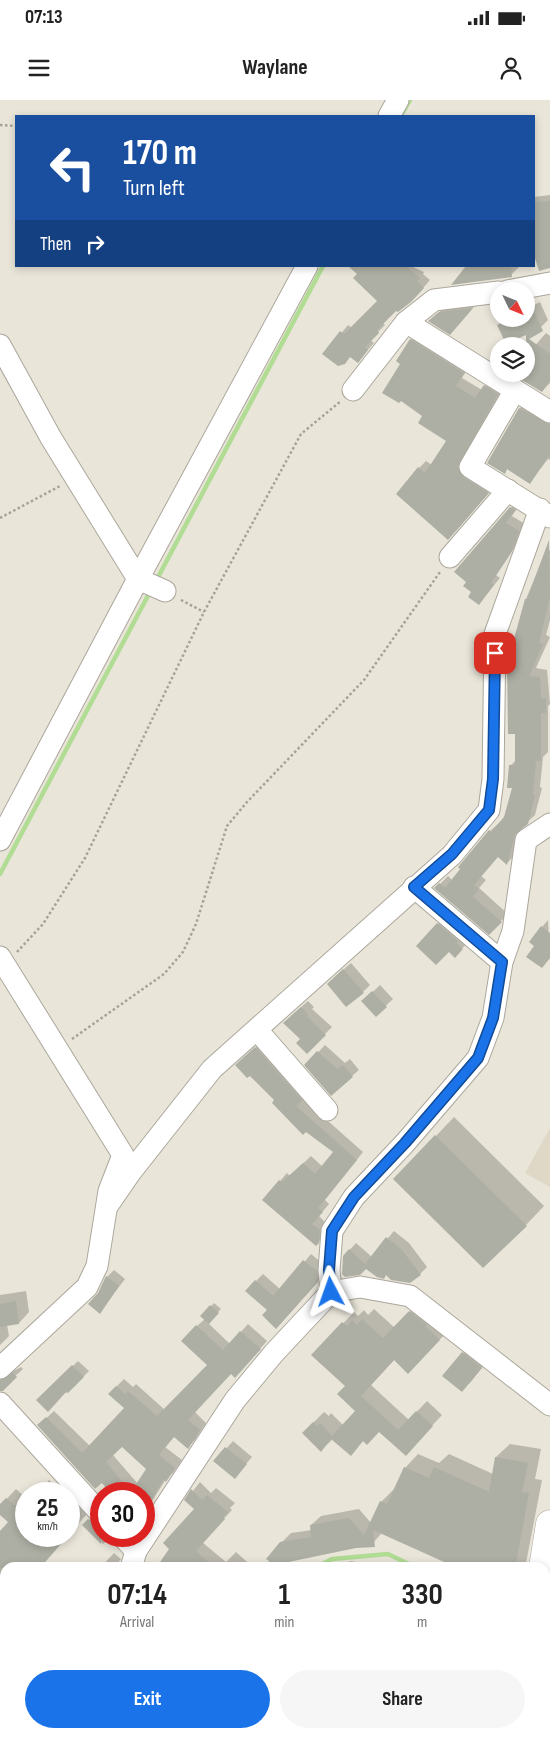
<!DOCTYPE html>
<html lang="en">
<head>
<meta charset="utf-8">
<style>
	body { margin:0; font-family:"Sofia Sans Condensed",sans-serif; background:#f6f6f6; color:#222; height:100vh; display:flex; flex-direction:column; font-size:19px; white-space:nowrap }
	* { box-sizing:border-box; margin:0 }
	p { font-size:16px; color:#767676 }
	.icon { flex:none; width:28px; height:28px; fill:none; stroke:currentColor; stroke-width:2; stroke-linecap:round; stroke-linejoin:round }
	.map { position:relative; flex:1; overflow:hidden }
	.details { position:absolute; left:0px; top:1462px; width:550px; height:176px; display:flex; flex-direction:column; background:#fff; border-radius:15px 15px 0 0; box-shadow:0 2px 8px #0003 }
	.details>* { flex:none }
	.banner { position:absolute; left:15px; top:15px; width:520px; height:152px; border-radius:0px; box-shadow:0 2px 8px #0003; background:#1a4fa0; color:#fff; overflow:hidden }
	.needle { width:32px; rotate:133deg }
	.buttons { position:absolute; left:490px; top:182px; display:grid; gap:10px }
	.buttons a { display:grid; place-items:center; width:45px; height:45px; border-radius:50%; background:#fff; box-shadow:0 2px 8px #0003; font-size:25px }
	.speed { position:absolute; left:15px; top:1382px; display:flex; gap:10px; font-size:25px; font-weight:700; text-align:center }
	.speed>* { display:grid; place-content:center; width:65px; height:65px; border-radius:50%; background:#fff; box-shadow:0 2px 8px #0003; line-height:1 }
	.speed small { font-size:12px; font-weight:400 }
	.speed .limit { border:8px solid #d22; background:#fff; color:#111 }
	.pin { position:absolute; display:grid; place-items:center; width:42px; height:42px; color:#fff; margin:-21px; border-radius:10px; box-shadow:0 2px 8px #0006 }
	.me { position:absolute; width:55px; margin:-28px; rotate:356deg; stroke-linejoin:round; filter:drop-shadow(0 0 4px #0008) }
	.turn { display:flex; align-items:center; gap:18px; height:105px; padding:0 25px; font-size:22px }
	.turn .icon { width:65px; height:65px; stroke-width:2.5 }
	.turn b { display:block; font-size:35px; line-height:42px }
	.then { display:flex; align-items:center; height:48px; padding:0 25px; background:#0003; gap:10px; font-size:19px }
	.eta { display:flex; justify-content:space-evenly; align-items:center; height:85px; text-align:center }
	.eta b { font-size:30px; font-weight:700; line-height:35px }
	.button { display:flex; gap:10px; margin-top:auto; padding:10px 25px }
	.button a { flex:1; height:58px; border-radius:30px; background:#1a73e8; color:#fff; font-size:20px; font-weight:700; line-height:58px; text-align:center }
	.button a+a { background:#f6f6f6; color:#222 }
	.status { display:flex; justify-content:space-between; align-items:center; height:35px; padding:0 25px; background:#fff; direction:ltr }
	.status svg { height:14px; fill:currentColor }
	header { display:flex; justify-content:space-between; align-items:center; height:65px; padding:0 25px; background:#fff; font-size:22px; font-weight:700 }
	.map>svg:first-child { display:block }
</style>
</head>
<body>
<div class="status"><b>07:13</b><svg viewBox="0 0 49 12"><path d="M0 12V9h3v3zM5 12V6h3v6zM10 12V3h3v9zM15 12V0h3v12zM26 1h20v11H26zM47 4h2v5h-2z"/></svg></div>
<header><svg class="icon" aria-label="menu" viewBox="0 0 24 24"><path d="M4 6h16M4 12h16M4 18h16"/></svg>Waylane<svg class="icon" aria-label="person" viewBox="0 0 24 24"><circle cx="12" cy="8" r="4"/><path d="M4 21q1-7 8-7t8 7"/></svg></header>
<div class="map">
<svg width="550" height="1638" viewBox="0 0 550 1638">
	<rect width="100%" height="100%" fill="#e9e5d9"/>
	<polygon fill="#e0d8c6" points="550,1028 550,1087 525,1073"/>
	<g fill="#0003" fill-rule="evenodd">
		<polygon points="550,95 550,166 539,168 534,142 534,97"/>
		<polygon points="361,166 411,166 424,172 423,174 430,180 418,194 396,209 383,223 385,225 370,240 374,243 358,261 351,256 324,254 348,225 352,228 379,201 358,174"/>
		<polygon points="467,166 518,166 519,167 512,174"/>
		<polygon points="478,202 460,223 430,221 447,205"/>
		<polygon points="540,202 548,220 541,227 498,225 505,219 526,219 526,209"/>
		<polygon points="418,232 470,265 462,278 482,290 492,279 505,286 464,358 495,385 456,431 419,368 426,361 432,365 448,341 424,316 402,263 411,240"/>
		<polygon points="546,233 550,236 550,283 542,291 515,274 526,274 526,256"/>
		<polygon points="528,301 550,315 550,360 548,359 530,382 508,368 504,372 489,362 520,308"/>
		<polygon points="518,401 521,403 512,416 525,424 517,444 496,475 500,478 479,503 511,408"/>
		<polygon points="550,450 550,520 546,535 550,537 536,568 547,570 550,604 548,606 548,652 543,657 540,687 542,688 535,715 522,727 514,756 507,763 498,756 481,776 486,780 479,788 508,814 489,833 436,788 448,776 452,780 462,769 459,767 490,731 506,717 513,687 511,665 517,659 526,499 544,456"/>
		<polygon points="448,814 472,838 455,856 438,824"/>
		<polygon points="548,820 550,858 542,867 536,846 542,827"/>
		<polygon points="351,863 370,885 363,892 335,877"/>
		<polygon points="380,885 393,899 376,915 363,901"/>
		<polygon points="308,901 314,907 312,909 332,927 307,952 291,916"/>
		<polygon points="263,941 308,992 302,998 363,1052 325,1100 329,1104 319,1116 326,1123 326,1134 316,1144 280,1081 287,1073 290,1076 311,1056 323,1067 335,1051 276,1000 244,958"/>
		<polygon points="325,945 345,963 350,959 359,970 352,976 306,965"/>
		<polygon points="454,1017 544,1106 526,1125 395,1079"/>
		<polygon points="394,1131 409,1143 427,1167 420,1174 386,1174 344,1156 356,1143 372,1157"/>
		<polygon points="311,1154 323,1164 324,1174 283,1220 269,1210 256,1181 263,1174 281,1190"/>
		<polygon points="114,1170 125,1179 100,1212 99,1193 107,1177"/>
		<polygon points="26,1191 29,1212 19,1223 7,1224 9,1236 0,1245 0,1195"/>
		<polygon points="420,1201 450,1229 419,1261 395,1259 371,1285 409,1320 427,1301 442,1315 416,1343 379,1330 364,1340 350,1354 333,1339 321,1350 303,1333 324,1312 329,1316 331,1313 343,1325 357,1311 347,1286 313,1255 354,1212 358,1216 364,1210 368,1215 374,1209 395,1228"/>
		<path d="M 214,1203 L 221,1209 L 208,1223 L 230,1244 L 248,1224 L 267,1241 L 242,1269 L 231,1273 L 195,1312 L 206,1323 L 195,1340 L 188,1347 L 175,1335 L 165,1347 L 182,1360 L 173,1373 L 166,1379 L 144,1414 L 144,1394 L 112,1394 L 102,1381 L 39,1325 L 54,1311 L 90,1346 L 125,1308 L 116,1287 L 124,1279 L 133,1287 L 136,1284 L 165,1310 L 209,1265 L 197,1226 L 205,1219 L 202,1216 ZM 122,1346 L 148,1369 L 138,1384 L 113,1355 Z"/>
		<polygon points="470,1246 488,1260 469,1284 463,1253"/>
		<polygon points="78,1261 89,1271 68,1292 38,1300"/>
		<polygon points="21,1267 23,1269 0,1290 0,1278"/>
		<polygon points="233,1341 252,1357 241,1370 215,1361"/>
		<polygon points="510,1344 541,1349 535,1379 542,1380 526,1463 522,1468 469,1468 456,1462 453,1465 377,1430 381,1434 372,1444 284,1462 290,1468 265,1468 281,1443 291,1433 312,1430 311,1425 321,1416 359,1409 371,1423 381,1402 395,1388 405,1368 418,1354 439,1363 449,1354 493,1374 496,1357"/>
		<polygon points="49,1380 61,1391 71,1380 80,1390 71,1400 87,1414 69,1434 69,1394 36,1394"/>
		<polygon points="200,1382 211,1393 216,1388 235,1403 230,1408 232,1410 202,1442 226,1462 236,1452 254,1468 159,1468 196,1409 186,1400"/>
		<polygon points="16,1389 26,1398 26,1436 5,1468 5,1477 0,1475 0,1433 10,1422 0,1414 0,1406"/>
		<polygon points="96,1413 101,1417 101,1436 111,1436 103,1444 84,1425"/>
		<polygon points="114,1453 121,1459 114,1468 100,1468"/>
		<polygon points="350,1461 391,1468 342,1468"/>
		<polygon points="0,1486 5,1493 5,1509 0,1514"/>
		<polygon points="0,1524 5,1528 5,1583 0,1581"/>
		<polygon points="0,1616 5,1621 5,1627 0,1633"/>
		<polygon points="132,1634 156,1634 152,1638 128,1638"/>
		<polygon points="196,1634 198,1634 203,1638 191,1638"/>
		<polygon points="296,1634 422,1634 421,1638 295,1638"/>
	</g>
	<g fill="none" stroke-linecap="round" stroke-linejoin="round">
		<g stroke="#b0dc93" stroke-width="4.5">
			<polyline points="401,16 410,0"/>
			<polyline points="156,481 323,166"/>
			<polyline points="0,774 151,490"/>
			<polyline points="315,1468 332,1459 388,1454 417,1468"/>
			<polyline points="272,1638 273,1634"/>
		</g>
	</g>
	<g fill="#aeafa4" fill-rule="evenodd">
		<polygon points="550,101 550,168 539,171 534,155 534,102"/>
		<polygon points="348,166 406,166 420,178 417,182 424,188 411,202 398,212 396,211 377,230 379,233 365,247 368,250 358,263 350,257 345,264 338,266 322,254 340,231 344,234 377,201 353,178 357,174"/>
		<polygon points="466,166 511,166 512,177 451,185"/>
		<polygon points="526,200 529,200 543,231 529,239 550,254 550,281 542,292 512,274 526,274 526,235 506,244 497,225 510,219 526,219"/>
		<polygon points="473,208 450,235 428,221 439,212"/>
		<polygon points="410,239 464,273 456,286 475,298 484,285 498,294 458,366 463,377 489,393 448,440 396,394 418,367 425,373 446,341 418,323 422,316 401,301 399,303 382,293 400,264 396,261"/>
		<polygon points="519,308 550,324 550,354 530,384 507,369 505,374 487,363"/>
		<polygon points="510,407 515,410 506,423 519,431 511,453 491,483 494,485 479,505 468,497 471,492 463,486 466,482 454,472"/>
		<polygon points="549,440 550,497 539,543 543,544 529,576 540,577 541,598 546,598 546,613 541,613 541,661 536,661 533,695 535,695 528,724 515,734 507,765 498,757 474,785 479,789 473,797 502,822 489,835 434,788 439,783 445,788 460,769 458,767 489,730 491,732 504,717 512,688 507,688 509,665 515,665 515,634 508,634 507,564 525,499 527,499"/>
		<polygon points="437,823 458,841 456,843 463,849 455,858 449,852 436,865 416,846"/>
		<polygon points="541,826 550,833 550,858 542,868 526,857 534,846 529,842"/>
		<polygon points="343,869 364,893 346,907 327,884"/>
		<polygon points="372,891 387,907 376,917 361,901"/>
		<polygon points="301,907 308,914 307,916 326,935 307,954 296,943 300,939 283,923"/>
		<polygon points="255,947 302,1000 296,1006 357,1060 318,1108 323,1112 312,1124 320,1130 319,1143 316,1146 262,1100 279,1080 282,1082 303,1063 315,1074 333,1052 306,1032 303,1035 272,1003 274,1000 250,976 247,978 235,965"/>
		<polygon points="317,951 337,969 343,965 353,977 331,996 304,965"/>
		<polygon points="435,1035 527,1126 483,1168 393,1079"/>
		<polygon points="386,1137 402,1150 421,1175 410,1183 391,1180 386,1175 384,1179 377,1177 366,1169 360,1175 345,1177 342,1174 343,1156 349,1149 365,1164"/>
		<polygon points="303,1160 317,1171 318,1182 276,1229 262,1215 267,1210 245,1191 255,1180 273,1196"/>
		<polygon points="106,1176 119,1186 100,1214 88,1204 98,1193"/>
		<polygon points="16,1201 19,1224 0,1227 0,1204"/>
		<polygon points="210,1205 219,1213 209,1224 200,1216"/>
		<polygon points="409,1211 427,1225 425,1226 440,1240 408,1274 394,1260 361,1296 398,1330 416,1311 433,1326 406,1356 379,1332 367,1345 363,1341 351,1356 331,1339 321,1352 302,1333 313,1322 317,1326 320,1323 332,1336 355,1311 337,1294 345,1286 311,1255 342,1222 347,1226 352,1220 357,1225 362,1219 383,1238"/>
		<path d="M 196,1225 L 223,1250 L 240,1231 L 261,1249 L 235,1278 L 231,1274 L 188,1320 L 200,1330 L 188,1349 L 174,1337 L 159,1355 L 175,1368 L 166,1382 L 164,1379 L 144,1412 L 144,1394 L 111,1394 L 102,1383 L 95,1389 L 37,1325 L 46,1317 L 82,1353 L 124,1308 L 108,1294 L 116,1286 L 125,1294 L 128,1291 L 157,1316 L 207,1265 L 181,1241 ZM 122,1347 L 146,1369 L 131,1392 L 106,1362 Z"/>
		<polygon points="462,1252 482,1268 462,1292 442,1276"/>
		<polygon points="72,1265 84,1277 68,1293 66,1292 48,1312 36,1300"/>
		<polygon points="13,1273 17,1277 3,1291 0,1291 0,1280"/>
		<polygon points="225,1347 247,1364 235,1379 213,1361"/>
		<polygon points="495,1357 528,1363 522,1392 529,1393 515,1468 466,1468 454,1463 453,1466 373,1430 375,1447 356,1448 274,1465 266,1459 280,1442 311,1437 310,1425 349,1418 364,1435 380,1401 387,1404 404,1367 429,1378 434,1367 489,1392"/>
		<polygon points="191,1389 202,1400 207,1395 228,1412 223,1417 225,1419 196,1451 215,1468 156,1468 169,1449 163,1443 194,1409 184,1400"/>
		<polygon points="6,1398 20,1409 26,1402 26,1436 68,1436 40,1468 0,1468 0,1431 8,1422 0,1415 0,1404"/>
		<polygon points="88,1419 97,1426 101,1426 101,1444 82,1425"/>
	</g>
	<g fill="none" stroke-linecap="round" stroke-linejoin="round">
		<defs>
			<g id="minor">
				<polyline points="389,16 398,0"/>
				<polyline points="507,191 550,183"/>
				<polyline points="406,222 550,312"/>
				<polyline points="0,245 51,338 138,479 165,491"/>
				<polyline points="353,290 406,222 434,200 499,192"/>
				<polyline points="515,290 470,367 550,417"/>
				<polyline points="450,457 508,390"/>
				<polyline points="0,740 138,479 307,166"/>
				<polyline points="414,787 502,862"/>
				<polyline points="0,857 123,1055 109,1091 97,1166 87,1187 0,1268"/>
				<polyline points="257,930 327,1010"/>
				<polyline points="108,1105 130,1073 212,969 452,755 489,710 493,679 495,534 540,409"/>
				<polyline points="331,1192 329,1170 332,1131 354,1097 405,1043 478,958 493,918 502,862 513,831 526,740 550,724"/>
				<polyline points="0,1303 101,1414"/>
				<polyline points="122,1436 136,1451"/>
				<polyline points="131,1468 136,1451 235,1300 274,1253 331,1192 360,1187 410,1196 550,1305"/>
				<polyline points="0,1488 5,1494"/>
				<polyline points="0,1594 5,1599"/>
				<polyline points="81,1634 86,1638"/>
				<polyline points="18,1638 21,1634"/>
			</g>
			<g id="highway">
				<polyline points="543,1468 550,1424"/>
				<polyline points="514,1638 515,1634"/>
			</g>
		</defs>
		<use href="#minor" stroke="#aca79c" stroke-width="23"/>
		<use href="#highway" stroke="#aca79c" stroke-width="29"/>
		<g stroke="#a6a299" stroke-width="2.5" stroke-dasharray="2.5 2.5" stroke-linecap="butt">
			<polyline points="0,25 16,26"/>
			<polyline points="0,418 60,386"/>
			<polyline points="181,500 204,512"/>
			<polyline points="17,852 43,824 85,758 204,512 301,334 341,301"/>
			<polyline points="72,939 164,874 183,852 196,824 227,726 247,702 364,580 440,472"/>
		</g>
		<use href="#minor" stroke="#fff" stroke-width="21"/>
		<use href="#highway" stroke="#fff" stroke-width="28"/>
	</g>
	<g fill="none" stroke-linecap="round" stroke-linejoin="round">
		<defs>
			<polyline id="route" points="331,1192 329,1170 332,1131 354,1097 405,1043 478,958 493,918 502,862 414,787 452,754 489,710 493,679 495,553"/>
		</defs>
		<use href="#route" stroke="#114b97" stroke-width="12"/>
		<use href="#route" stroke="#1a73e8" stroke-width="9"/>
	</g>
</svg>
<div class="buttons">
<a><svg class="needle" viewBox="-14 -14 28 28"><path d="M0-13l5 13h-10z" fill="#e53935"/><path d="M0 13l5-13h-10z" fill="#767676"/></svg></a>
<a><svg class="icon" aria-label="layers" viewBox="0 0 24 24"><path d="M12 4l9 5-9 5-9-5zM3 14l9 5 9-5"/></svg></a>
</div>
<div class="speed"><div>25<small>km/h</small></div><div class="limit">30</div></div>
<div class="pin" style="left:495px;top:553px;background:#d93025"><svg class="icon" aria-label="arrive" viewBox="0 0 24 24"><path d="M6 21V4h12l-3 4 3 4H6"/></svg></div>
<svg class="me" style="left:331px;top:1192px" viewBox="-20 -20 40 40"><path d="M0-17L14 15 0 8-14 15z" fill="#1a73e8" stroke="#fff" stroke-width="4"/></svg>
<div class="banner">
<div class="turn"><svg class="icon" aria-label="left" viewBox="0 0 24 24"><path d="M17 20v-9H6M10 6l-5 5 5 5"/></svg><div><b>170 m</b>Turn left</div></div>
<div class="then">Then<svg class="icon" aria-label="right" viewBox="0 0 24 24"><path d="M7 20v-9h11M14 6l5 5-5 5"/></svg></div>
</div>
<section class="details">
<div class="eta">
<div><b>07:14</b><p>Arrival</p></div>
<div><b>1</b><p>min</p></div>
<div><b>330</b><p>m</p></div>
</div>
<div class="button"><a>Exit</a><a>Share</a></div>
</section>
</div>
</body>
</html>
